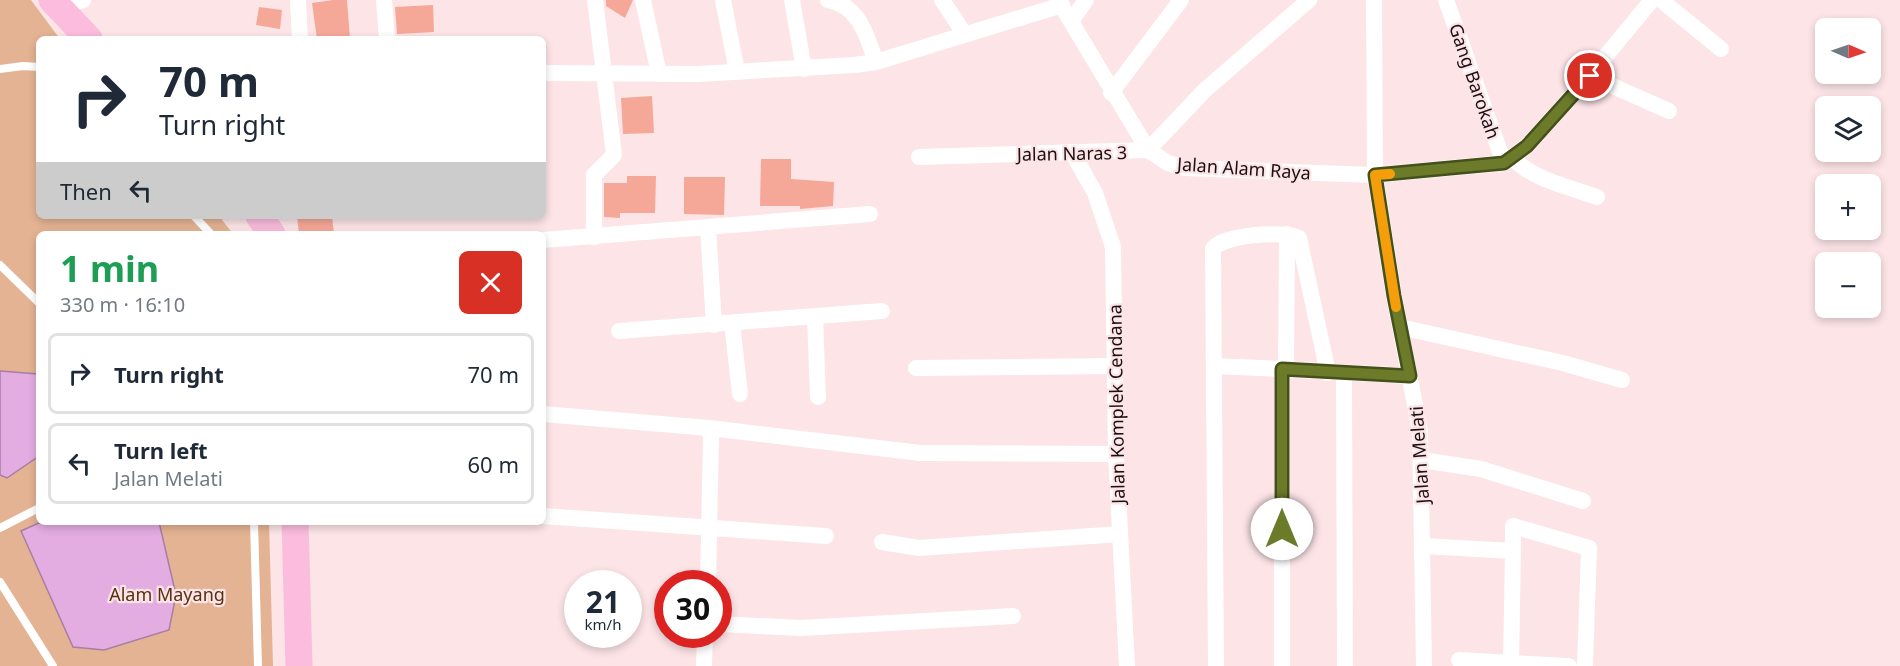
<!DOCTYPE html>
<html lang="en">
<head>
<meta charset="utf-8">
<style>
	body { margin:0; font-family:"Noto Sans",sans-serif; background:#f6f6f7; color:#1f2937; height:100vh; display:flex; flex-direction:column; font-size:22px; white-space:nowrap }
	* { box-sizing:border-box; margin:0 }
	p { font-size:20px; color:#747a83 }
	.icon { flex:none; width:33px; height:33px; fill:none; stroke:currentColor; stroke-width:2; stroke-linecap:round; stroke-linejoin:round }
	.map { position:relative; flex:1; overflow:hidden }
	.drawer { position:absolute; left:36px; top:231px; width:510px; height:294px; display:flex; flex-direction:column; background:#fff; border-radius:9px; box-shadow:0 3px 9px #0003 }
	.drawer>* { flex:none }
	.guide { position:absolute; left:36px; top:36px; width:510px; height:183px; border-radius:9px; box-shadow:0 3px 9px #0003; background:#fff; color:#1f2937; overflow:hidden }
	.needle { width:39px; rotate:92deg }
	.controls { position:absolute; left:1815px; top:18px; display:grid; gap:12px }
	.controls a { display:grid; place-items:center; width:66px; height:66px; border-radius:9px; background:#fff; box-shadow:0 3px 9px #0003; font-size:30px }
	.speed { position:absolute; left:564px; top:570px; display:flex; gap:12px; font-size:30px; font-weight:700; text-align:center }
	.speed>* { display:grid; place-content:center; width:78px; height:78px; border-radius:50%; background:#fff; box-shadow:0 3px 9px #0003; line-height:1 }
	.speed small { font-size:15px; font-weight:400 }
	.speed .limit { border:9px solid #d22; background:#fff; color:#111 }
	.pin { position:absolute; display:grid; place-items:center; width:51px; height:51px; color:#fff; margin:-26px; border:3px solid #fff; border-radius:50%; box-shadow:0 2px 6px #0007 }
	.me { position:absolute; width:66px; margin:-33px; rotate:0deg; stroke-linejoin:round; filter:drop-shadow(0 0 4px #0008) }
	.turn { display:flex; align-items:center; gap:21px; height:126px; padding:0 24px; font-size:27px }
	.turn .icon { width:78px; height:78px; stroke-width:2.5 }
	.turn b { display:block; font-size:42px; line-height:51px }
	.then { display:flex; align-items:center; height:57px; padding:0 24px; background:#0003; gap:12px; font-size:22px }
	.round { display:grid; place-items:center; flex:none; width:63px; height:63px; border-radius:9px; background:#f6f6f7 }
	.summary { display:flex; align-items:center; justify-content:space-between; height:102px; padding:0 24px }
	h1 { font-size:36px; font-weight:700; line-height:45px; color:#1e9e55 }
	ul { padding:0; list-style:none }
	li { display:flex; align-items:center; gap:18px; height:81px; margin:0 12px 9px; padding:0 12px; border:3px solid #e0e1e3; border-radius:9px }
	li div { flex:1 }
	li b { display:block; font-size:22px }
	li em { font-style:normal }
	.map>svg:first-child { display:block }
</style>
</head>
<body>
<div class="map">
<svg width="1900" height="666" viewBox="0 0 1900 666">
	<rect width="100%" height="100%" fill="#fce4e7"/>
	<polygon fill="#e4b393" points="0,0 31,0 60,39 39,39 39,216 219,216 233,234 39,234 39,522 269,522 273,666 0,666"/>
	<g fill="#e3ade2" stroke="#a77ea4" stroke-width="1.5">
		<polygon points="0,371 38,374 39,377 39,456 7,478 0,475"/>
		<polygon points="41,522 159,522 176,595 169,630 104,650 73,647 21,531"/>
	</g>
	<g fill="#f5a898">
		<polygon points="333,0 347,0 350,39 317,39 312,3"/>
		<polygon points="606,0 633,0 625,18 606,6"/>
		<polygon points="433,5 434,32 397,34 395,7"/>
		<polygon points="259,7 282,10 280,29 256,25"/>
		<polygon points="652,96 654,133 623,134 621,98"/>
		<polygon points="761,159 791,159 791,179 834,182 833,206 800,209 800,206 760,206"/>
		<polygon points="627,176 656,176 655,213 620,213 620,218 604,217 604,183 627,183"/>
		<polygon points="684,177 725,177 724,215 684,214"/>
		<polygon points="297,216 332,216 334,234 299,234"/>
	</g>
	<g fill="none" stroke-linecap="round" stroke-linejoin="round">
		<g stroke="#fff" stroke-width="8">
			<polyline points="0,69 23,66 39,67"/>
			<polyline points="194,216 211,234"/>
			<polyline points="0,265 39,303"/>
			<polyline points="254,522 258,666"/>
			<polyline points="0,528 39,508"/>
			<polyline points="0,582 53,666"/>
		</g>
		<g stroke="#fff" stroke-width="16">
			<polyline points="298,0 300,39"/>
			<polyline points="384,0 387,39"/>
			<polyline points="643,0 659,74"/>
			<polyline points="723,0 737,72"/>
			<polyline points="792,0 804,69"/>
			<path d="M 828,0 C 859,5 867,36 876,62"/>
			<polyline points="942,0 964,33"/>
			<polyline points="1058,0 1148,150 1168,163 1185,168 1375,175 1504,163 1527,146 1580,87 1652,0"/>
			<polyline points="1374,0 1375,175 1394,296 1420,431 1424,666"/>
			<polyline points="1446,0 1504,163"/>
			<polyline points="1661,0 1721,49"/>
			<polyline points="58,9 83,0"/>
			<polyline points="1072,20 1086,0"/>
			<polyline points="543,73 698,74 854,65 876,62 1062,5"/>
			<polyline points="1590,76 1669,111"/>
			<polyline points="1111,93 1181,0"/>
			<polyline points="1072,152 1095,193 1113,247 1116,454 1127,666"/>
			<polyline points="919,157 1148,150 1205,90 1309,0"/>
			<path d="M 1513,158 C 1533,180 1570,187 1597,197"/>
			<polyline points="708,227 714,325"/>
			<polyline points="594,237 594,175 614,155 595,0"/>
			<polyline points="543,240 870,214"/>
			<polyline points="815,317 818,397"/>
			<polyline points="732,323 740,394"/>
			<polyline points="1400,327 1563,363 1622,380"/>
			<polyline points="619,331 882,311"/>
			<polyline points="1214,366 1282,369"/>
			<polyline points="916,368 1114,366"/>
			<polyline points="1286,370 1287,234"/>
			<polyline points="1344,373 1345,666"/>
			<polyline points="543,414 709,428 920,453 1116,454"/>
			<polyline points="1422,460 1481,469 1583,501"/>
			<polyline points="543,516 826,536"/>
			<polyline points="882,542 919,548 1120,534"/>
			<polyline points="1423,546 1513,551 1511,663 1569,666"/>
			<polyline points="1513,551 1513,526 1589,548 1585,666"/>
			<polyline points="708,584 711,437 709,428"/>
			<polyline points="718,624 801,628 1013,616"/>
			<polyline points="1459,660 1511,663"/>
			<polyline points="704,666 705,634"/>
			<path d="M 1216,666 L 1213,249 C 1221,235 1285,230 1299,238 L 1328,373"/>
			<polyline points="1282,666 1282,369 1410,376"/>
		</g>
		<g stroke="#fbbcdd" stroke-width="27">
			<polyline points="52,0 89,39"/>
			<polyline points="259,216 272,234"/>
			<polyline points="295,522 299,666"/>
		</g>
	</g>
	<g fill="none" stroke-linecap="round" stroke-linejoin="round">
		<defs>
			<polyline id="route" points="1282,529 1282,369 1410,376 1394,296 1375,175 1504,163 1527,146 1590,76"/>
		</defs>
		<use href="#route" stroke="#46501b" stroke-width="15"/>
		<use href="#route" stroke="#6b7b2a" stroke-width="10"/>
		<polyline stroke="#f59e0b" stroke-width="10" points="1390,174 1375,175 1396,307"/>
	</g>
	<g text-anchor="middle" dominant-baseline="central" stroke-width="4.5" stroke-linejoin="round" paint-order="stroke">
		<g font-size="18" fill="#1a1012" stroke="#fce4e7">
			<text transform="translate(1475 81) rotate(71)">Gang Barokah</text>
			<text transform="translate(1072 153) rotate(-1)">Jalan Naras 3</text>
			<text transform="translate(1244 168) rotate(4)">Jalan Alam Raya</text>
			<text transform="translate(1116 404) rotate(-91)">Jalan Komplek Cendana</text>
			<text transform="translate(1419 455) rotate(-94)">Jalan Melati</text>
		</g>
		<g font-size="18" fill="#593010" stroke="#fce4e7">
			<text x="167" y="594">Alam Mayang</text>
		</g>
	</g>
</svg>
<div class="controls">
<a><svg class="needle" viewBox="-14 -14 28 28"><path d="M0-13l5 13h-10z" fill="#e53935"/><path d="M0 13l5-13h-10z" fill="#747a83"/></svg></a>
<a><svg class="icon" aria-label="layers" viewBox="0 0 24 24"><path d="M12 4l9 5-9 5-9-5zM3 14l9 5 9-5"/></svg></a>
<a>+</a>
<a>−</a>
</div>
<div class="speed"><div>21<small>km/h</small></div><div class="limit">30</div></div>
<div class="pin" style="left:1590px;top:76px;background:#d93025"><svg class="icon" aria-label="arrive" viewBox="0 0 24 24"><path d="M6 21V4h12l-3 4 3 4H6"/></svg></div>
<svg class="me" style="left:1282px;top:529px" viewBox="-20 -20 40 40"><circle r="19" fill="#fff"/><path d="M0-13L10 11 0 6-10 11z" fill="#6b7b2a"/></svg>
<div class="guide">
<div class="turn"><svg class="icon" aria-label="right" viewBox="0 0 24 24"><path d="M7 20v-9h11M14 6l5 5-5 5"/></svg><div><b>70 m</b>Turn right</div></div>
<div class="then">Then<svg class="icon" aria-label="left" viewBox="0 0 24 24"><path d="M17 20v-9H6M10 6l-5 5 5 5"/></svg></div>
</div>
<section class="drawer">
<div class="summary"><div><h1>1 min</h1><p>330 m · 16:10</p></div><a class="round" style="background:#d93025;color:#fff"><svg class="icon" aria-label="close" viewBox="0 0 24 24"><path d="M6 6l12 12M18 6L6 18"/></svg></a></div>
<ul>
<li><svg class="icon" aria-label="right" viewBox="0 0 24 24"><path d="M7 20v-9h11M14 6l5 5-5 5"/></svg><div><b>Turn right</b></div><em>70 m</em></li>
<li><svg class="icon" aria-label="left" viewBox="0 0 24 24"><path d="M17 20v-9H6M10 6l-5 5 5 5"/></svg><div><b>Turn left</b><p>Jalan Melati</p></div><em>60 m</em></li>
</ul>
</section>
</div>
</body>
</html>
